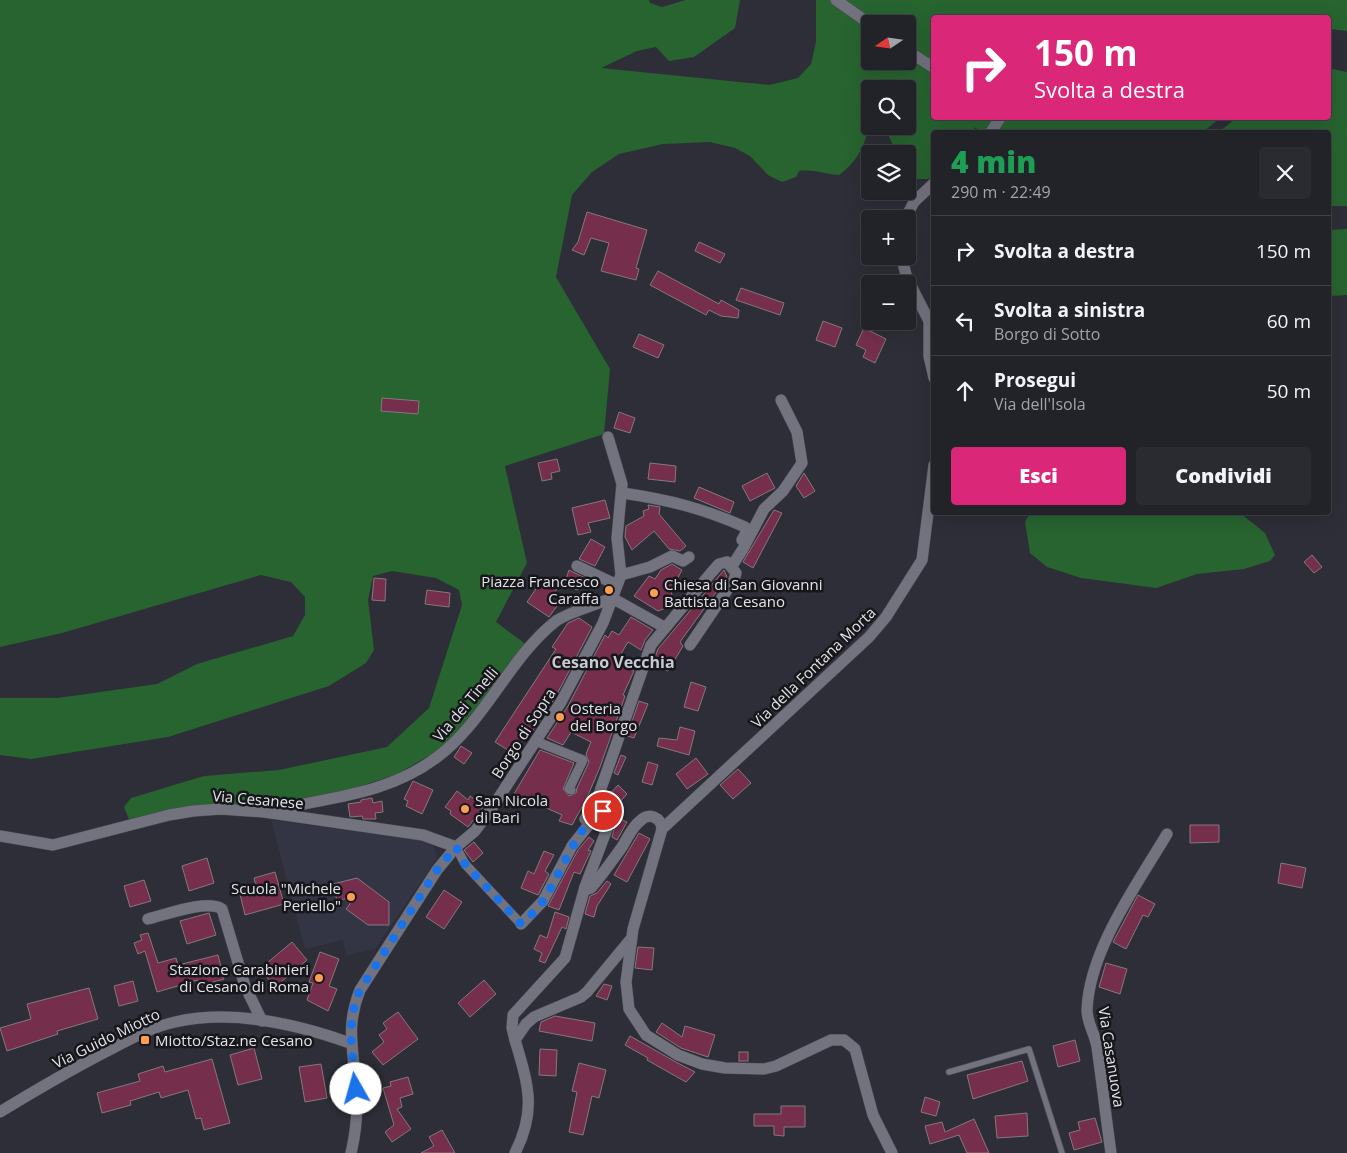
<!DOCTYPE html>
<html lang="it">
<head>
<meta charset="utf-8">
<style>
	body { margin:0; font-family:"Open Sans",sans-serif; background:#2a2a31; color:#f1f3f6; height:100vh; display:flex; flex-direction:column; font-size:19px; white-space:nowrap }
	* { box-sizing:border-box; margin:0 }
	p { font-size:16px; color:#a2a4a8 }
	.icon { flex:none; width:28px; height:28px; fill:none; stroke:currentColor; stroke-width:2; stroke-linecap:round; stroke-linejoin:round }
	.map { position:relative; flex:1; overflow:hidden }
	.drawer { position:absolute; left:931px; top:130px; width:400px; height:385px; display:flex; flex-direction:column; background:#222229; border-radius:5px; box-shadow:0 5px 20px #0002,0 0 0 1px #3f3f46 }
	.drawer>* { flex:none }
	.top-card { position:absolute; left:931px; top:15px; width:400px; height:105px; border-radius:5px; box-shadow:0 5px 20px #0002,0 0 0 1px #3f3f46; background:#db2777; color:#fff; overflow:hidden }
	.needle { width:32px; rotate:257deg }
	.controls { position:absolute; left:861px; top:15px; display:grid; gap:10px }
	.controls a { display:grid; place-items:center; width:55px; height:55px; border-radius:5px; background:#222229; box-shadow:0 5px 20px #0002,0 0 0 1px #3f3f46; font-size:25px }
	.pin { position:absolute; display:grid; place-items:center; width:42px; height:42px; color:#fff; margin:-21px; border:2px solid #fff; border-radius:50%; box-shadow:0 1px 5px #0007 }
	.me { position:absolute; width:55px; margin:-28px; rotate:353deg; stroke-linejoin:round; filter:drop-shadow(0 0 4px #0008) }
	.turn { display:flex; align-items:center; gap:18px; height:105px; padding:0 20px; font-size:22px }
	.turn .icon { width:65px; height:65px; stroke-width:2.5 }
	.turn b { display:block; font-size:35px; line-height:42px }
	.round { display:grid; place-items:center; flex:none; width:52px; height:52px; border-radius:5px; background:#2a2a31 }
	.summary { display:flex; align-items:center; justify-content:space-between; height:85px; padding:0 20px }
	h1 { font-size:30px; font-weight:800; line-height:38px; color:#1e9e55 }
	.action { display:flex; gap:10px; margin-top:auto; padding:10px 20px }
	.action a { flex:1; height:58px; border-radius:5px; background:#db2777; color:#fff; font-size:20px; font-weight:800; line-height:58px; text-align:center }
	.action a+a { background:#2a2a31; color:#f1f3f6 }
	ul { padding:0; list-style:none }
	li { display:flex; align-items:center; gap:15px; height:70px; padding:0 20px; border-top:1px solid #3f3f46 }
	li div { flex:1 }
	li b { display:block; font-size:19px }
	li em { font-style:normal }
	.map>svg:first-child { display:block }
</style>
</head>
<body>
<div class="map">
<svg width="1347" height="1153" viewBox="0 0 1347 1153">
	<rect width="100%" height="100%" fill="#2d2e37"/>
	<polygon fill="#333544" points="271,820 431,842 438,857 375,949 346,955 343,940 305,949"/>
	<g fill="#276430" fill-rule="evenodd">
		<path d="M 0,0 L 649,0 L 650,3 L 662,7 L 686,0 L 740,0 L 735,28 L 694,57 L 669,61 L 656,47 L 637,51 L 601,68 L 769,85 L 798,78 L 811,64 L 816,42 L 816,0 L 1347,0 L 1347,31 L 1329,29 L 1329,18 L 934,18 L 934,118 L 1220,118 L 1203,132 L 978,132 L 976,127 L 971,132 L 934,132 L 934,172 L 929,179 L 912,179 L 908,171 L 908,154 L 897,154 L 884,126 L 908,126 L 908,89 L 870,89 C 870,125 870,152 839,175 C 823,174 815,169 799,171 L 796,177 L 782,182 L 768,175 L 750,156 L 735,148 L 710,142 L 663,144 L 619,154 L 592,172 L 572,195 L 556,277 L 610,369 L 604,434 L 505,466 L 527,563 L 496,622 L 527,645 L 463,726 L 439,750 L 397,774 L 337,794 L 297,800 L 263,808 L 168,811 L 129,819 L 124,807 L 131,798 L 204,776 L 279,770 L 387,747 L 429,708 L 462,605 L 459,590 L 436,578 L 392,571 L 373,576 L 368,600 L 374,650 L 366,663 L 329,686 L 168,737 L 31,759 L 0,755 L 0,698 L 58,698 L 157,684 L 197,664 L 293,636 L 305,615 L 305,597 L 291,582 L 261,575 L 62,633 L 0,647 ZM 870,24 L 908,24 L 908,61 L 870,61 Z"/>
		<polygon points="1332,69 1347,72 1347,206 1329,206 1329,132 1219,132 1236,118 1329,118 1329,70"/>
		<polygon points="1347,229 1347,295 1329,296 1329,230"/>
		<polygon points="1030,513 1240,513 1265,533 1275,555 1270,561 1244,569 1197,574 1156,588 1081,578 1047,567 1030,553 1025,522"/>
	</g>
	<g fill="#752f4d" stroke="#84787c">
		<polygon points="587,212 647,230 636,268 639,269 636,280 601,271 609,243 591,238 584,255 572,250 578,242"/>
		<polygon points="699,242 725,254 720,263 695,251"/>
		<polygon points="658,271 719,304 721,300 739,310 738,318 721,316 709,310 706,315 650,285"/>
		<polygon points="741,288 784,303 780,315 736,300"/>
		<polygon points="823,321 842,328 835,347 816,340"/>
		<polygon points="864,328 886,339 875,363 863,357 866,350 856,345"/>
		<polygon points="639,334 664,345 658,358 633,347"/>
		<polygon points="382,398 419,401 418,414 381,411"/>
		<polygon points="619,412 635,418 630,433 614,428"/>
		<polygon points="557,459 560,471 551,473 552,479 542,481 538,463"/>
		<polygon points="650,463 676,466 675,482 648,479"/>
		<polygon points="767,473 775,488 750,501 742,486"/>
		<polygon points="804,473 815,491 804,498 796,486"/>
		<polygon points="699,487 734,502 730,513 694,498"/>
		<polygon points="605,500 610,518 588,523 591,532 578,535 572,508"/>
		<polygon points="648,505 660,507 659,514 686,546 680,551 669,549 654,531 632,550 625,537 626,526 644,516 643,511 649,509"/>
		<polygon points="774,510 782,513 753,568 743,562"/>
		<polygon points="591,539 605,547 595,566 579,559"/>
		<polygon points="1312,555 1322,567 1314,573 1304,562"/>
		<polygon points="672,564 682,570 671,590 672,596 669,607 658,611 634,596 649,576 655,579 661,570"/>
		<polygon points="569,570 585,578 578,590 564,585"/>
		<polygon points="724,570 727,577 680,642 683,646 668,671 653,663 658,649"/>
		<polygon points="374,578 386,579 385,601 372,600"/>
		<polygon points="540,583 545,586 547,583 557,589 549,600 557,606 549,617 527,602"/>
		<polygon points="427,590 450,593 449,607 425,604"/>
		<polygon points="631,617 653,630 645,640 641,650 628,642 616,662 634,671 623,695 625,696 600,767 586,800 572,825 559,821 562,815 524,798 520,804 511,799 540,750 574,763 563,789 569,796 576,793 577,788 589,762 586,754 591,742 571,732 563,745 547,738 568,706 605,635 608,638 612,631 619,635"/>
		<polygon points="579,618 592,627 555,698 532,732 529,731 514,754 495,742 556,649 552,647 568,623"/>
		<polygon points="691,682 706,687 698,711 684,707"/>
		<polygon points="639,701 648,704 634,738 627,736"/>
		<polygon points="680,727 695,731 689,755 657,746 659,738 677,740"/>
		<polygon points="461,746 472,753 464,764 454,757"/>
		<polygon points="621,755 626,757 618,775 614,773"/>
		<polygon points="696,758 708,774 687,789 676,774"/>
		<polygon points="648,762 658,765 652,785 642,782"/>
		<polygon points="738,769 751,783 733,799 720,785"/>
		<polygon points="413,781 433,790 422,814 406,806 408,801 404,799"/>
		<polygon points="618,785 627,794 618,804 609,795"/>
		<polygon points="457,791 468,800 470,796 484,806 468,827 450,814 451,811 445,807"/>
		<polygon points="372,798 373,803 382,801 383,812 375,813 376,819 363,819 362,816 350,817 348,804 361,802 361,800"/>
		<polygon points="617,818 627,822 617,840 612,837"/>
		<polygon points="1190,825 1219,825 1219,842 1190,843"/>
		<polygon points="639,833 650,839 627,882 614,875"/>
		<polygon points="589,837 594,841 588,850 591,851 580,874 574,872 559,910 548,906 578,850"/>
		<polygon points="474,842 483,853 473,862 464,850"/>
		<polygon points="544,851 554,855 545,871 549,874 538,895 521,888 528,871 534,874"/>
		<polygon points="207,858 214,883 189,891 182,866"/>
		<polygon points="1281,863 1306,868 1302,888 1278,883"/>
		<polygon points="275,872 284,904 245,915 239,890 256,886 254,878"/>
		<polygon points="357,878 389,902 389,925 368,925 346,909 356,896 337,901 333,884"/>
		<polygon points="144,880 151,901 130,907 124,886"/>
		<polygon points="607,881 611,884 597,906 594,917 585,914 590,896 597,893"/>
		<polygon points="444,890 462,902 444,929 426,917"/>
		<polygon points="1138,895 1155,904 1148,917 1143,915 1126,949 1113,942"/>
		<polygon points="555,912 569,917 566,929 562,927 545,963 539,961 542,953 534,949 540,935 547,938"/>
		<polygon points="209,913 216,935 187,944 180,921"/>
		<polygon points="148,933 158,963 176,958 178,965 218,955 224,979 200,986 198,980 157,992 145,951 138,954 134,943 142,940 140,935"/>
		<polygon points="292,942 307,960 275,987 260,969"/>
		<polygon points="638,947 654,948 652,970 635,968"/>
		<polygon points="320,952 339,959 329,986 337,989 328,1011 307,1000 313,983 309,982"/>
		<polygon points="1106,963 1127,969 1120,994 1099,987"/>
		<polygon points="484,980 496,994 470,1017 458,1003"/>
		<polygon points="133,981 138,1001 119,1006 114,986"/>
		<polygon points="604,984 612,986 607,1000 596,996"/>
		<polygon points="89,988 98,1019 57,1031 58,1034 7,1051 0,1028 31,1019 27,1004"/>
		<polygon points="398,1012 418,1039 383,1065 372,1052 384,1042 379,1035 387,1029 383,1023"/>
		<polygon points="555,1016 595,1023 592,1041 539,1031 541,1022"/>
		<polygon points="662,1023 682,1037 685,1026 715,1035 708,1057 681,1048 656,1032"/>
		<polygon points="630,1036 674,1061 695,1072 686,1082 647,1060 648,1058 625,1045"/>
		<polygon points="1075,1040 1080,1061 1058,1067 1053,1046"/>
		<polygon points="254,1048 262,1079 238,1085 230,1055"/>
		<polygon points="540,1049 557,1050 556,1076 539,1075"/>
		<rect x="739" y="1052" width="9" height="9"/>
		<polygon points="212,1059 230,1123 204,1130 201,1118 196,1119 188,1090 161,1098 159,1092 130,1101 131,1105 102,1113 97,1093 140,1081 138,1074 163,1066 165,1072"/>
		<polygon points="1022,1061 1028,1081 973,1099 967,1075"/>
		<polygon points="579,1063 606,1070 599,1098 592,1096 583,1135 569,1132 577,1092 572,1091"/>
		<polygon points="321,1064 327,1098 305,1102 299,1067"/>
		<polygon points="408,1077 413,1094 400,1098 402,1107 397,1109 411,1129 392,1142 385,1132 394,1125 383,1088 391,1086 390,1082"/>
		<polygon points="925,1097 940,1102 936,1116 921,1112"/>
		<polygon points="781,1106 805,1106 805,1127 784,1127 784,1136 774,1135 774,1126 754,1126 754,1114 781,1114"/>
		<polygon points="1027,1113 1028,1136 997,1138 995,1116"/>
		<polygon points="1095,1118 1102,1142 1074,1150 1069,1133 1080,1130 1078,1122"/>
		<polygon points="974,1119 989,1153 967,1153 959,1135 930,1144 925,1126 942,1122 945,1132"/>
		<polygon points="442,1130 455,1153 421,1153 434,1146 429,1137"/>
	</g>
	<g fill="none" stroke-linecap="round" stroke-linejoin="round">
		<defs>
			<polyline id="service" points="949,1072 1029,1049 1062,1153"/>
			<g id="pedestrian">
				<polyline points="535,741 583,760 569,789 571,790"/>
				<polyline points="456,847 465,864 521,924"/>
			</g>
			<g id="minor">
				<polyline points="836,0 870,24"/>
				<polyline points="908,51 934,68"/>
				<polyline points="991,132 1000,118"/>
				<polyline points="905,219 914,202 934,183"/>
				<polyline points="901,256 907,278 929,321 929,356 934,378"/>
				<path d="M 623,493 C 669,500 702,508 745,527 L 747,531 L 742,540"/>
				<polyline points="577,566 617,585"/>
				<polyline points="732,566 743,549 764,509 783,491 802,463 797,432 781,400"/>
				<polyline points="621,575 650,567 672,556 683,561 689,557"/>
				<polyline points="612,598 664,627"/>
				<polyline points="690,645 734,580 736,573 727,562"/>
				<path d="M 271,811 C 329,797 386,795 436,758 C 485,722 509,658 556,621 C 569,612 596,605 612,598"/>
				<polyline points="585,819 598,797 651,645 711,573 719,564 727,562"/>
				<polyline points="0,836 53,845 169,815 193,811 221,809 264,812 423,835 456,847"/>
				<path d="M 148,919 C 165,915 207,899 222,909 L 245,986 L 262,1021"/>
				<path d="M 521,924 L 543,901 L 572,846 L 599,812 L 607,813 L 610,821 L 585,887 L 588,889 L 591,888 C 602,875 612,861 622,847 C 627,839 632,827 640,821 C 649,812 661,817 662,829"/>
				<polyline points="515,1040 512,1028 513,1015 565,958 585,887"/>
				<path d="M 0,1112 C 36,1090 72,1069 109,1050 C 130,1039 152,1027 175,1022 C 232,1009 297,1024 350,1043"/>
				<path d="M 351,1153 C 356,1132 358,1110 356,1088 C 354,1051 345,1027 360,990 L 437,870 L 456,847 L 475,831 L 490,811 L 561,702 L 603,623 L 621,575 L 617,538 L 622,484 L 608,437"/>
				<path d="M 515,1153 C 537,1110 528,1084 515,1040 L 526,1024 L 534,1017 L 581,997 L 587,992 L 630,940"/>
				<polyline points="892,1153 873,1115 855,1049 844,1040 831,1040 776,1066 764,1069 725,1068 702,1064 678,1055 646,1035 629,1009 626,982 633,929 662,829 869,637 886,617 922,560 934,465"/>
				<path d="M 1111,1153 C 1106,1118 1102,1082 1097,1047 C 1095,1034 1087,1023 1087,1010 C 1089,950 1138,883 1167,834"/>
			</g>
		</defs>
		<use href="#service" stroke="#4a4b53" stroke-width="7"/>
		<use href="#pedestrian" stroke="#4a4b53" stroke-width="10"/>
		<use href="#minor" stroke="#4a4b53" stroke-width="12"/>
		<use href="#service" stroke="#72737e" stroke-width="5.5"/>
		<use href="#pedestrian" stroke="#72737e" stroke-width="9"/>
		<use href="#minor" stroke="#72737e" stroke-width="11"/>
	</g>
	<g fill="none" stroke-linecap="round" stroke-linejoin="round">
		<path stroke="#1a73e8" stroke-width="9" stroke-dasharray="0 16.2" d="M 356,1089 C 353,1052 345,1026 360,990 L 437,870 L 456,847 L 465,864 L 521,924 C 529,917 537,910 543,901 C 557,882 581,817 603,811"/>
	</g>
	<g fill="#fc9d54" stroke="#16161b" stroke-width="2">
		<circle cx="609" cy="590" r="5"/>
		<circle cx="654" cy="593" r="5"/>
		<circle cx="560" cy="717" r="5"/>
		<circle cx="465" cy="809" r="5"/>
		<circle cx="351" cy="897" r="5"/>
		<circle cx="319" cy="978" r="5"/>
		<rect x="140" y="1035" width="10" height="10" rx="2.5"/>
	</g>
	<g text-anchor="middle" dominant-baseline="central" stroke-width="5" stroke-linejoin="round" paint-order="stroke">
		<g font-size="15" fill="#e2e3e9" stroke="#16161b" text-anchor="start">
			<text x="599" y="581" text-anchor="end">Piazza Francesco<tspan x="599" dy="17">Caraffa</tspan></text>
			<text x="664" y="584">Chiesa di San Giovanni<tspan x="664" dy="17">Battista a Cesano</tspan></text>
			<text x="570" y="708">Osteria<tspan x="570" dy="17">del Borgo</tspan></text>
			<text x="475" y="800">San Nicola<tspan x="475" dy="17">di Bari</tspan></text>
			<text x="341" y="888" text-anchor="end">Scuola "Michele<tspan x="341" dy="17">Periello"</tspan></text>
			<text x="309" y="969" text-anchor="end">Stazione Carabinieri<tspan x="309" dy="17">di Cesano di Roma</tspan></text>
			<text x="155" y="1040">Miotto/Staz.ne Cesano</text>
		</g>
		<g font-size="15" fill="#e2e3e9" stroke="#16161b">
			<text transform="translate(813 667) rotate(-44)">Via della Fontana Morta</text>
			<text transform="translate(465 704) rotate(-50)">Via dei Tinelli</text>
			<text transform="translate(523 733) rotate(-57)">Borgo di Sopra</text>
			<text transform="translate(258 799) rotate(5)">Via Cesanese</text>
			<text transform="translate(106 1038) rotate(-26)">Via Guido Miotto</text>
			<text transform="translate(1112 1057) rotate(81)">Via Casanuova</text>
		</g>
		<g font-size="16" font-weight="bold" fill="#c7c9d4" stroke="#16161b">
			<text x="613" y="662">Cesano Vecchia</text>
		</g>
	</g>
</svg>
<div class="controls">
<a><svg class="needle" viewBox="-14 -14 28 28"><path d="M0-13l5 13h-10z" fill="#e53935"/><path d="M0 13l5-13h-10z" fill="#a2a4a8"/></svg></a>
<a><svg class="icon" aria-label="search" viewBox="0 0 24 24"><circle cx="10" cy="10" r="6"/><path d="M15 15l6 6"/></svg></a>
<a><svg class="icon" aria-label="layers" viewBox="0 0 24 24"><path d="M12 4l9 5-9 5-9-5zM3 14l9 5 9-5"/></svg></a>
<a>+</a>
<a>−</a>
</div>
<div class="pin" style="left:603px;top:811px;background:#d93025"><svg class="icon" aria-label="arrive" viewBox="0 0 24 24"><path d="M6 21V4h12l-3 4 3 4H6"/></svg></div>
<svg class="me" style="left:356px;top:1089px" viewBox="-20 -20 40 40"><circle r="19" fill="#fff"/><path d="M0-13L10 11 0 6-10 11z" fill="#1a73e8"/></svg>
<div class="top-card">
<div class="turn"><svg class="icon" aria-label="right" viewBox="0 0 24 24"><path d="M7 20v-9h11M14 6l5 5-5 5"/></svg><div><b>150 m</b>Svolta a destra</div></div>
</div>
<section class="drawer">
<div class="summary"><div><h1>4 min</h1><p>290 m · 22:49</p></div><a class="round"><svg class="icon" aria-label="close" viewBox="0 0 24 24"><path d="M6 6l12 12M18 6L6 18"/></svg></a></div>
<ul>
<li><svg class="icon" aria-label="right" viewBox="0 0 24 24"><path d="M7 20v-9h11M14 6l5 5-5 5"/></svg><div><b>Svolta a destra</b></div><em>150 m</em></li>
<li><svg class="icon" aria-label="left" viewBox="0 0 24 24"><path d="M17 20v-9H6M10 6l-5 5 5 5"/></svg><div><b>Svolta a sinistra</b><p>Borgo di Sotto</p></div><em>60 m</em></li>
<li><svg class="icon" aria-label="ahead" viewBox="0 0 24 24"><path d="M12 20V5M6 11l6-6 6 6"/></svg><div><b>Prosegui</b><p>Via dell'Isola</p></div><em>50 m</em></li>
</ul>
<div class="action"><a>Esci</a><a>Condividi</a></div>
</section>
</div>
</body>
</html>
